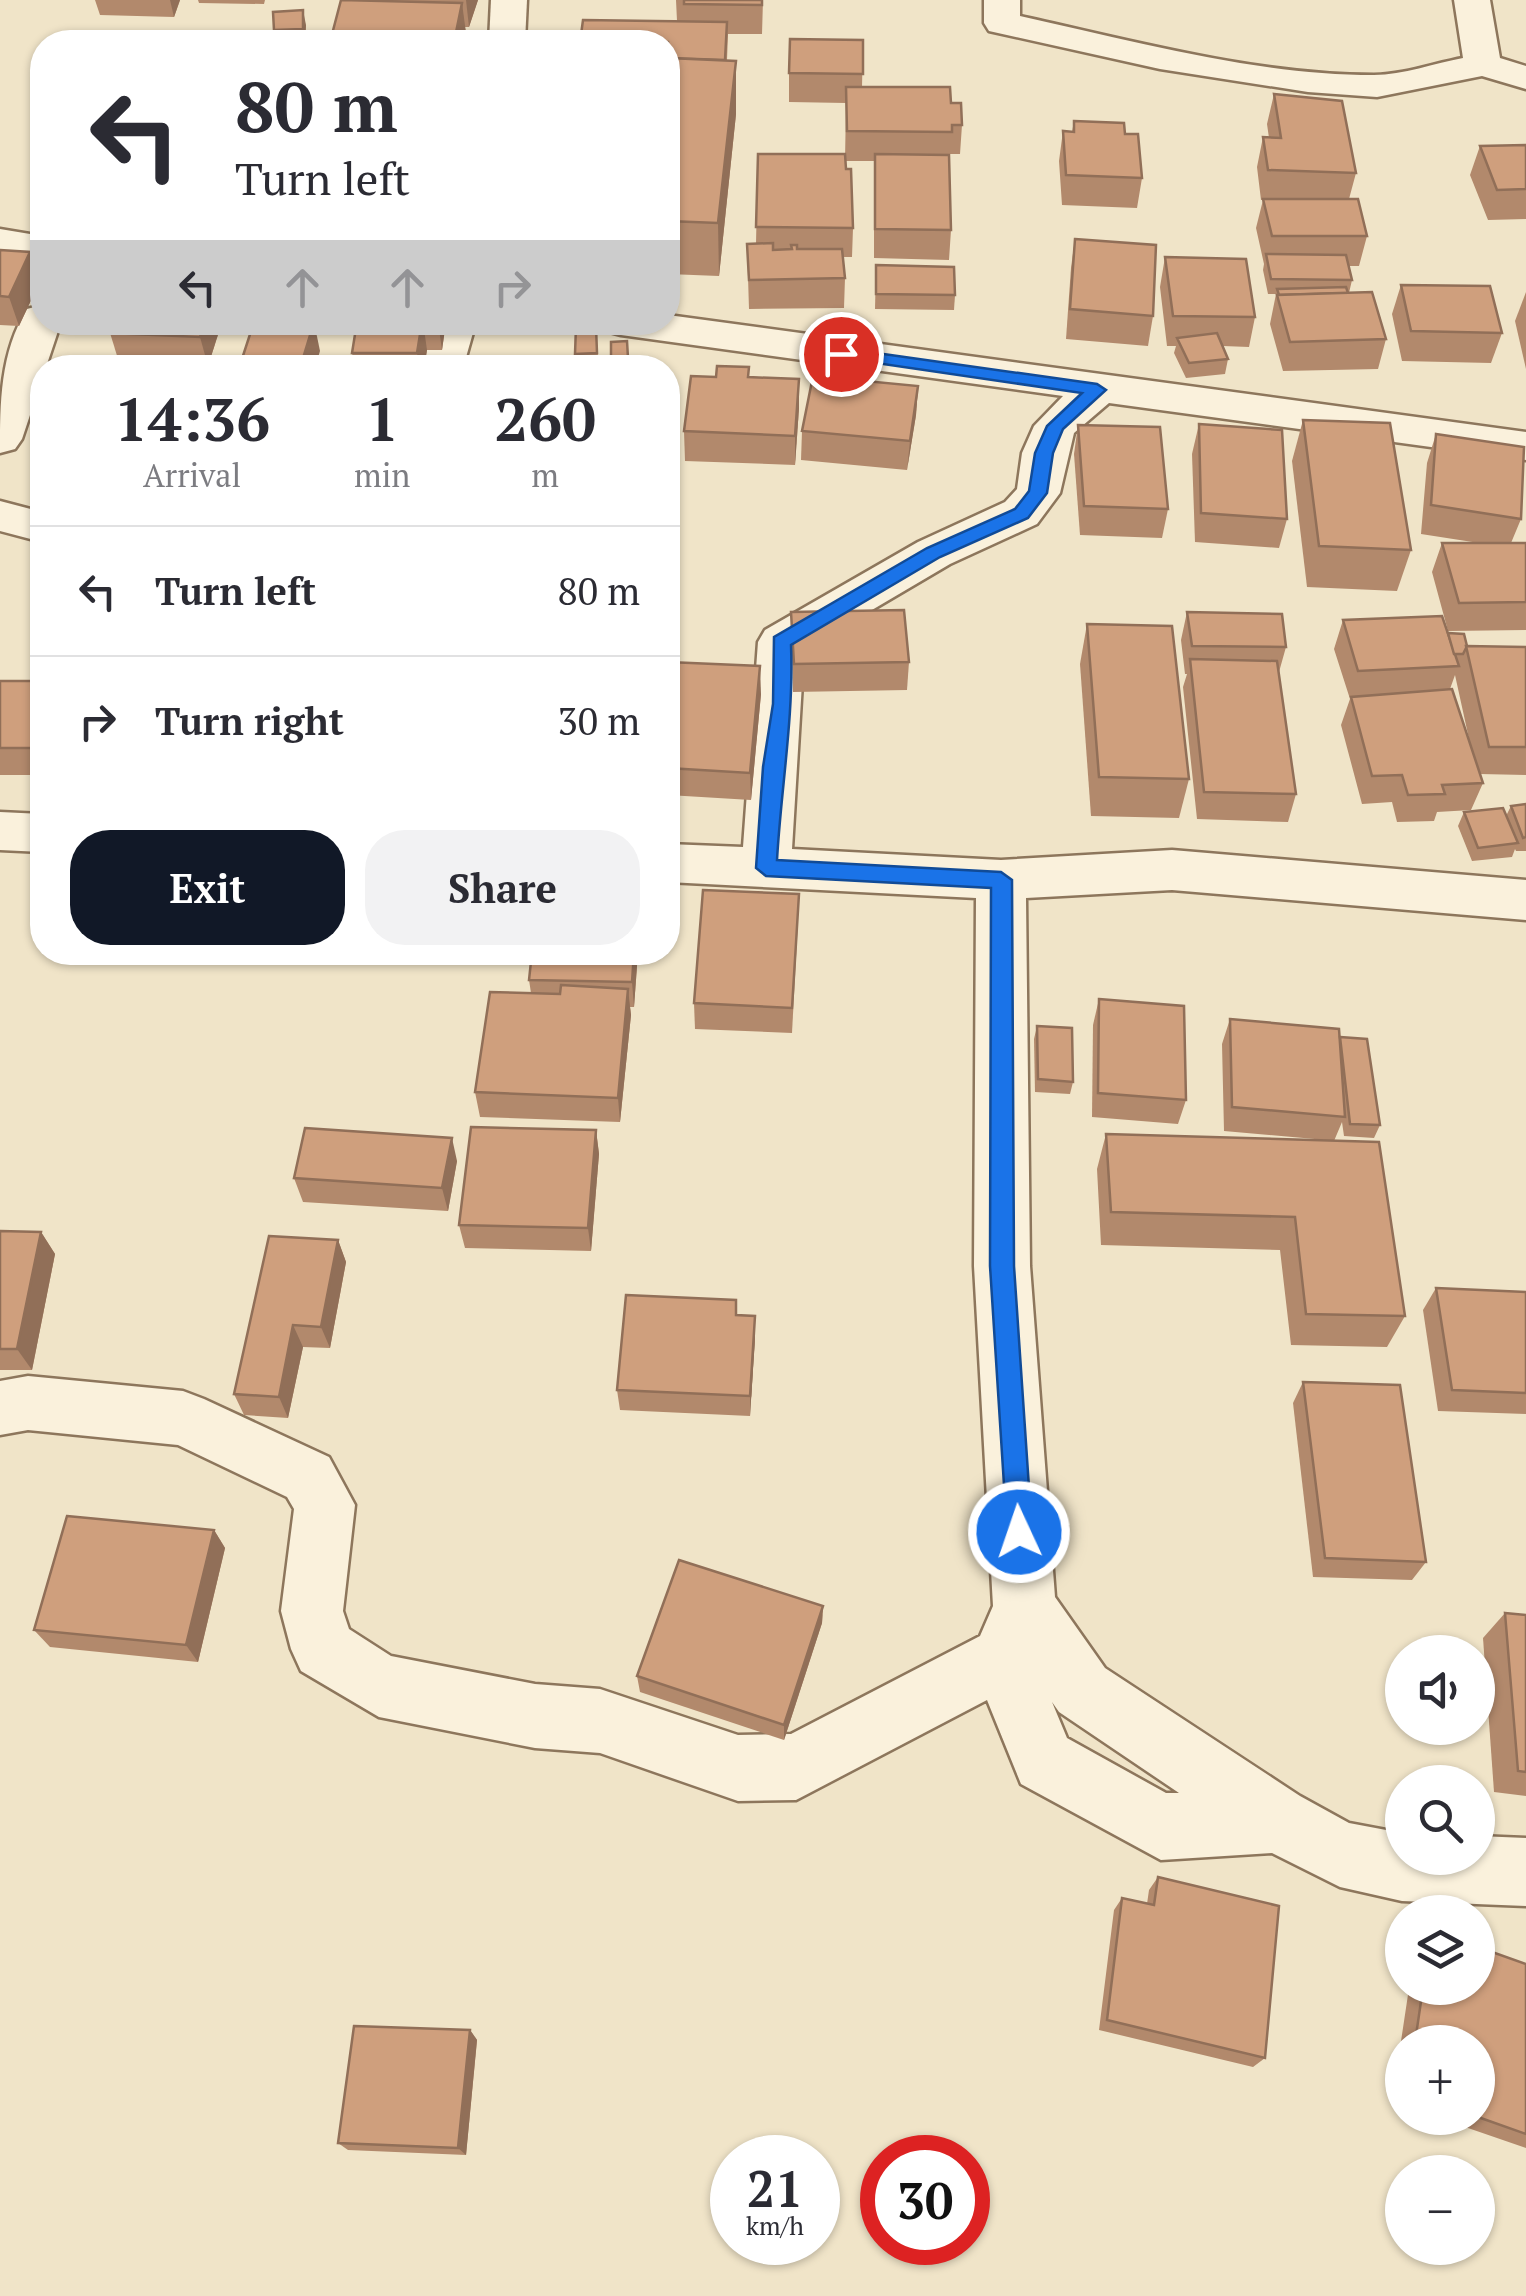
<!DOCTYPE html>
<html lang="en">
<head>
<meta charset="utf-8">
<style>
	body { margin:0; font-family:"PT Serif",serif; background:#f2f2f3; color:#2b2b33; height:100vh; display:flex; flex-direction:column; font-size:38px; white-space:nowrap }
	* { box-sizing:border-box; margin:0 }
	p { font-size:32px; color:#7c7c81 }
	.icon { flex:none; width:55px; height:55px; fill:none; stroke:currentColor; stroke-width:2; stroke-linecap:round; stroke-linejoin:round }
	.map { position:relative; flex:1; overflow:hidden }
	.sheet { position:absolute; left:30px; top:355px; width:650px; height:610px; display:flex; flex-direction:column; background:#fff; border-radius:40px; box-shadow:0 2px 8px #0004 }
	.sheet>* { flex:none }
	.guide { position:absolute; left:30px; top:30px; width:650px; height:305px; border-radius:40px; box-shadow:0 2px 8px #0004; background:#fff; color:#2b2b33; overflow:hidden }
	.buttons { position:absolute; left:1385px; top:1635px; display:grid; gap:20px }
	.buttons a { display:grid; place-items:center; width:110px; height:110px; border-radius:50%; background:#fff; box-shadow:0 2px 8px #0004; font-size:50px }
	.speed { position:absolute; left:710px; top:2135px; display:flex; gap:20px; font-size:50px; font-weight:700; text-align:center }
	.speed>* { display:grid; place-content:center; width:130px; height:130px; border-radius:50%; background:#fff; box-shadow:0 2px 8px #0004; line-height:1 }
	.speed small { font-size:25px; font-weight:400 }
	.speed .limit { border:15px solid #d22; background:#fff; color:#111 }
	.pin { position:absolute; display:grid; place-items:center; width:85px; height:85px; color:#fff; margin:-42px; border:5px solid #fff; border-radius:50%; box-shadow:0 2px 10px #0007 }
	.me { position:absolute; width:110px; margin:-55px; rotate:357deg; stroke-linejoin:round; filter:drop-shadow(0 0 8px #0008) }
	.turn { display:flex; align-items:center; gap:35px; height:210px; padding:0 40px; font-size:45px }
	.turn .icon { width:130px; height:130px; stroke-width:2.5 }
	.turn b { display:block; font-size:70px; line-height:85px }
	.lanes { display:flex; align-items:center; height:95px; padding:0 40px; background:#0003; justify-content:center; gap:50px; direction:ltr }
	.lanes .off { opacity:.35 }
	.eta { display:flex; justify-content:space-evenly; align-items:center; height:170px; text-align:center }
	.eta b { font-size:60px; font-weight:800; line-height:70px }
	.cta { display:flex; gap:20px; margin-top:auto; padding:20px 40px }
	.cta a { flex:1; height:115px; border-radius:40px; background:#111827; color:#fff; font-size:40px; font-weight:800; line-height:115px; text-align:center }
	.cta a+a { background:#f2f2f3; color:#2b2b33 }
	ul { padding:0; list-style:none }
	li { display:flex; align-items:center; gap:30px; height:130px; padding:0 40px; border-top:2px solid #e1e1e2 }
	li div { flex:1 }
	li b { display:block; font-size:38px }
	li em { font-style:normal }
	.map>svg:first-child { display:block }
</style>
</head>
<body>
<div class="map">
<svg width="1526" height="2296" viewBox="0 0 1526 2296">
	<rect width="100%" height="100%" fill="#f0e4c8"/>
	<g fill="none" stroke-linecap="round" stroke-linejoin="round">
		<defs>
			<g id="minor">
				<polygon points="491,0 527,0 525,42 489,42"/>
				<path d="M 984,0 L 1020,0 L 1020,16 C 1134,41 1256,75 1374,75 C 1403,75 1435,63 1463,58 L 1454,0 L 1490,0 L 1500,58 L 1526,66 L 1526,89 L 1482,76 L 1377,97 L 1308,92 L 1160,69 L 989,31 L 984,23 Z"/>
				<polygon points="0,229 42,236 42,260 0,253"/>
				<path d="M 42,305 L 42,322 L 61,322 L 22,439 L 15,449 L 0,453 C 0,403 0,353 27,309 Z"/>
				<path d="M 668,315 L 1526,432 L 1526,460 L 1109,403 L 1074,433 L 1060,493 L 1037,524 L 950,564 L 804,650 L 792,849 L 1001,860 L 1172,850 L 1526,880 L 1526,920 L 1172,890 L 1026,898 L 1030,1266 L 1055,1597 L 1105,1668 L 1300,1796 L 1349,1823 L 1402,1833 L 1402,1858 L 1478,1858 L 1478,1836 L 1526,1838 L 1526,1906 L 1402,1901 L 1340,1887 L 1272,1853 L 1161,1860 L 1021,1784 L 987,1700 L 796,1800 L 738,1801 L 600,1753 L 535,1748 L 379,1717 L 301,1671 L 291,1649 L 281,1611 L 294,1509 L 287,1497 L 178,1445 L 28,1430 L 0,1435 L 0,1381 L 28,1376 L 183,1391 L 204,1399 L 329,1457 L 355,1505 L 343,1611 L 349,1629 L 391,1656 L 535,1684 L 600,1689 L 738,1735 L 791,1734 L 980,1636 L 993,1606 L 974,1266 L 976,898 L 668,882 L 668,844 L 743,847 L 758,642 L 765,630 L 918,542 L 1005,502 L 1017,489 L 1022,453 L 1034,426 L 1063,396 L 621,335 L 606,331 L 601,322 L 668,322 ZM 1052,1702 L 1059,1712 L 1179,1793 L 1166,1793 L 1067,1738 Z"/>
				<polygon points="435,322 476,322 463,368 421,368"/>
				<polygon points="0,501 42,512 42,542 0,531"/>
				<polygon points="0,812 42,814 42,852 0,850"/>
			</g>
		</defs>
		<use href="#minor" stroke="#8d765c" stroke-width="5"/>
		<use href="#minor" fill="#faf1dc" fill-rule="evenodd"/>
	</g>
	<g fill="#b2896c" fill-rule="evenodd">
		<polygon points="95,0 180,0 174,17 100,15"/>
		<polygon points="198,0 265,0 264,4 199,3"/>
		<polygon points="388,0 478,0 469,27 465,27 466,33"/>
		<polygon points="676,0 763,0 762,34 728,34 727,60 736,61 736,114 719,276 668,274 668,42 677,21"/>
		<polygon points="306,25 305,42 276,42 274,30"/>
		<polygon points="863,40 862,87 951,103 962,125 960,154 950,154 949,162 951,230 949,260 874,258 874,161 845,161 846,103 789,102 789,73"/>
		<polygon points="1274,94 1356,173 1349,199 1367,236 1359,266 1349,266 1352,280 1349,293 1386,339 1378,369 1283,371 1270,324 1276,294 1268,294 1263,270 1264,264 1256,228 1263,200 1261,200 1257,167 1263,137 1269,138 1267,124"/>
		<polygon points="1074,121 1125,134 1142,178 1137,208 1062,205 1059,161 1063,131 1072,132"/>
		<polygon points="1526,145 1526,219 1488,220 1470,175 1480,146"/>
		<polygon points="758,154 846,169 853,228 852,257 843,257 845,278 844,308 749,309 747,244 756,243"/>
		<polygon points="1075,239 1153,316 1148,346 1066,339 1071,268"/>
		<polygon points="0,250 40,281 19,326 0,325"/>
		<polygon points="1165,257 1255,317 1249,347 1223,346 1228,359 1225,374 1186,378 1174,353 1176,346 1167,346 1160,287"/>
		<polygon points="876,265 955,295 954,310 875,309"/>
		<polygon points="1401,285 1502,333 1491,363 1402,361 1392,314"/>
		<polygon points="1526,292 1526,369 1515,321"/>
		<polygon points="114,322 222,322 208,366 119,362 110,333"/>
		<polygon points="357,322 446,322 442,350 427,350 424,368 355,368 352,353"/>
		<polygon points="576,326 596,326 598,357 628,358 576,357"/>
		<polygon points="716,377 749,377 799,408 795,465 685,461 684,431"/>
		<polygon points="918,386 916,415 907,470 801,460 802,431"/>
		<polygon points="1303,420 1411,550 1397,591 1307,587 1292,461"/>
		<polygon points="1199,424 1287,519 1279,548 1195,542 1192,454"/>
		<polygon points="1078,425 1168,509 1162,538 1080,535 1074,454"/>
		<polygon points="1436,434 1521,519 1511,543 1526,543 1526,630 1448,631 1432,572 1442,543 1479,543 1421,534 1427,463"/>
		<polygon points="791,612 909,662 907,690 793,692"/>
		<polygon points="1187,612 1286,647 1279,672 1296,794 1288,822 1197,819 1183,687 1187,674 1185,674 1181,640"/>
		<path d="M 1343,620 L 1448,633 L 1467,646 L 1526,647 L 1526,775 L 1480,774 L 1483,783 L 1471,810 L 1437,812 L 1434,821 L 1397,822 L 1392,802 L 1362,804 L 1341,725 L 1350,699 L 1334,649 ZM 1455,675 L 1471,748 L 1450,689 Z"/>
		<polygon points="1087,624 1189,779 1179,818 1091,816 1080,664"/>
		<polygon points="42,649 42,775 0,775 0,681 42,681 38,670"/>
		<polygon points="668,662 761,694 751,800 668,795"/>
		<polygon points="1526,804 1526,851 1516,851 1515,849 1512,857 1472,861 1458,826 1464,812 1506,816 1511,806"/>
		<polygon points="798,921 792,1033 695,1029 694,1003"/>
		<polygon points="532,952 638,952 634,1007 630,1007 631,1015 620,1122 480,1117 475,1092 531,993 529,980"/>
		<polygon points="1099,999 1186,1100 1178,1124 1092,1117 1093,1025"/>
		<polygon points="1230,1019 1340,1037 1380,1125 1374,1138 1344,1136 1342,1122 1334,1141 1405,1316 1387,1347 1291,1345 1280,1250 1101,1245 1097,1169 1106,1134 1326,1140 1224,1131 1222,1044"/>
		<polygon points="1037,1026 1073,1082 1070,1094 1035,1092 1034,1039"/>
		<polygon points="596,1130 599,1154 591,1251 465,1248 459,1225"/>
		<polygon points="457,1161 448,1211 303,1202 294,1178"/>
		<polygon points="0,1231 41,1232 55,1254 32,1370 0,1370"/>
		<polygon points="338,1240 346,1262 330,1348 303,1347 288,1418 244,1415 234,1394"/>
		<polygon points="1436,1288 1526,1292 1526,1414 1438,1411 1423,1310"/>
		<polygon points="755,1338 750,1416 620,1410 617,1390"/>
		<polygon points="1303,1382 1426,1562 1412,1580 1313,1577 1293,1403"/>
		<polygon points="214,1530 225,1548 198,1662 50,1647 34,1630"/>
		<polygon points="823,1606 822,1623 784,1740 640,1692 637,1676"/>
		<polygon points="1505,1613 1526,1615 1526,1796 1494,1792 1483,1638"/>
		<polygon points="1158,1877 1265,2058 1253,2067 1099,2030 1114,1910 1122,1898 1147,1904 1149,1890"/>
		<polygon points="1526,1964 1526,2148 1439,2118 1478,2118 1478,2042 1402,2042 1402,2105 1392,2101 1409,1988 1478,1988"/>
		<polygon points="470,2030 477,2040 466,2155 348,2150 338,2143"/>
	</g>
	<g fill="#916f58">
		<polygon points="170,0 180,0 174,17"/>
		<polygon points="466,0 478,0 469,27"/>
		<polygon points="462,3 466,33 464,42 454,42"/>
		<polygon points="303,10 306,25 305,42 303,29"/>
		<polygon points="736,61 736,114 719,276 718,223"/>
		<polygon points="30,252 40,281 19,326 9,297"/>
		<polygon points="205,322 222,322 208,366 200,337"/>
		<polygon points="314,322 320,351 315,368 300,368"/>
		<polygon points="423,322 427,350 424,368 420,368 417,353"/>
		<polygon points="438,322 446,322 442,350"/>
		<polygon points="799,379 799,408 795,465 795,436"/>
		<polygon points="918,386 916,415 907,470 910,441"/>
		<polygon points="760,666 761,694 751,800 750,773"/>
		<polygon points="634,952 638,952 634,1007 632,982"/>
		<polygon points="628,989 631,1015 620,1122 618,1098"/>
		<polygon points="596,1130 599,1154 591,1251 588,1228"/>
		<polygon points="452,1138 457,1161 448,1211 442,1188"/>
		<polygon points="41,1232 55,1254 32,1370 17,1349"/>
		<polygon points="338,1240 346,1262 330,1348 321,1327"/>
		<polygon points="755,1316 755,1338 750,1416 750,1396"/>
		<polygon points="293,1325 303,1347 288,1418 279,1397"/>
		<polygon points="214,1530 225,1548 198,1662 186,1645"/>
		<polygon points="823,1606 822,1623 784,1740 784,1725"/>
		<polygon points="470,2030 477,2040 466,2155 458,2148"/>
	</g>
	<g fill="#cf9f7d" stroke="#916f58" stroke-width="2.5">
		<polygon points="341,0 462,3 454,42 330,42"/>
		<polygon points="684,0 762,0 762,5 684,4"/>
		<polygon points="303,10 303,29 274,30 273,12"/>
		<polygon points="583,20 727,22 725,60 668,58 668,42 580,42"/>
		<polygon points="790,39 863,40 863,74 789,73"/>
		<polygon points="668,58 736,61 718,223 668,221"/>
		<polygon points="846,87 950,87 951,103 961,103 962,125 952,125 952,132 847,131"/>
		<polygon points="1274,94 1342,101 1356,173 1268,170 1263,137 1281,138"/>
		<polygon points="1074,121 1124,123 1125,134 1138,134 1142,178 1066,175 1063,131 1074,132"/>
		<polygon points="1526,145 1526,189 1497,190 1480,146"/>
		<polygon points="758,154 845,154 846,169 851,169 853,228 756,227"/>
		<polygon points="875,154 949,155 951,230 875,229"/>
		<polygon points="1263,199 1358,199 1367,236 1272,236"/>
		<polygon points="1075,239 1156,245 1153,316 1070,309"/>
		<polygon points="773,243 773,250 792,249 791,245 797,245 797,249 842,249 845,278 749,280 747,244"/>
		<polygon points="0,250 30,252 9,297 0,296"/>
		<polygon points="1266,254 1346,255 1352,280 1271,279"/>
		<polygon points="1165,257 1246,259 1255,317 1173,316"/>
		<polygon points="876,265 954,267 955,295 876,294"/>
		<polygon points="1401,285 1490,286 1502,333 1411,331"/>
		<polygon points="1346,287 1348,293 1279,295 1277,289"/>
		<polygon points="1372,292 1386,339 1290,342 1277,295"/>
		<polygon points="114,322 205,322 200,337 110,333"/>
		<polygon points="254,322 314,322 300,368 239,368"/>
		<polygon points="357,322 422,322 417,353 352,353"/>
		<polygon points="576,326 596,326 597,353 575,354"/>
		<polygon points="1217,333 1228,359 1189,363 1177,338"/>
		<polygon points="627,341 628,358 611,357 611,342"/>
		<polygon points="576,356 649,358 648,368 574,368"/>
		<polygon points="717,366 749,367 748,377 799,379 795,436 684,431 691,376 716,377"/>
		<polygon points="813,376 918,386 910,441 802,431"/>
		<polygon points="1303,420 1390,423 1411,550 1319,546"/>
		<polygon points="1199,424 1282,430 1287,519 1201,513"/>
		<polygon points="1078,425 1160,427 1168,509 1084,506"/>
		<polygon points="1436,434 1524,447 1521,519 1431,505"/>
		<polygon points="1442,543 1526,543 1526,602 1459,603"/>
		<polygon points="904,610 909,662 794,664 791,612"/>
		<polygon points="1187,612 1282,614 1286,647 1192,646"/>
		<polygon points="1442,616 1459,666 1358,671 1343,620"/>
		<polygon points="1087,624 1172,626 1189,779 1099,777"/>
		<polygon points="1448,633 1464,634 1467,646 1463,654 1454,654"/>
		<polygon points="1466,646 1526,647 1526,747 1489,747"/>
		<polygon points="42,649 42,670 38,670"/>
		<polygon points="1190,659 1277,661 1296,794 1204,792"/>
		<polygon points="668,662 760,666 750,773 668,768 668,722 671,697 668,697"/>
		<rect x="0" y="681" width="42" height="67"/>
		<polygon points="1452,689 1483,783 1442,785 1445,794 1408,795 1402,775 1372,776 1351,697"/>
		<polygon points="1526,804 1526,837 1523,838 1511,806"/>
		<polygon points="1503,808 1518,843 1478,848 1464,812"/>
		<polygon points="703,890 799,894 792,1008 694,1003"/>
		<polygon points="532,952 634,952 632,982 529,980"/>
		<polygon points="561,985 628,989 618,1098 475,1092 490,992 560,994"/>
		<polygon points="1099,999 1184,1006 1186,1100 1098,1093"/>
		<polygon points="1230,1019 1339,1029 1345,1117 1232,1107"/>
		<polygon points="1037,1026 1072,1028 1073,1082 1038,1079"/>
		<polygon points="1340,1037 1367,1039 1380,1125 1350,1124"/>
		<polygon points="471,1127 596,1130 588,1228 459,1225"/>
		<polygon points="305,1128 452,1138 442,1188 294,1178"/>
		<polygon points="1106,1134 1379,1142 1405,1316 1306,1314 1295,1217 1111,1212"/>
		<polygon points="0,1231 41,1232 17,1349 0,1349"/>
		<polygon points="269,1236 338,1240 321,1327 293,1325 279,1397 234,1394"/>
		<polygon points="1436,1288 1526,1292 1526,1393 1452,1390"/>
		<polygon points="626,1295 736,1300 736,1315 755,1316 750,1396 617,1390"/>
		<polygon points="1303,1382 1400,1385 1426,1562 1325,1558"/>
		<polygon points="67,1516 214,1530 186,1645 34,1630"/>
		<polygon points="679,1560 823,1606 784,1725 637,1676"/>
		<polygon points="1505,1613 1526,1615 1526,1772 1518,1771"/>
		<polygon points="1158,1877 1279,1906 1265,2058 1107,2020 1122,1898 1154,1905"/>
		<polygon points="1478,1947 1526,1964 1526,2134 1478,2117 1478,2042 1415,2042 1423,1988 1478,1988"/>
		<polygon points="354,2026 470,2030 458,2148 338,2143"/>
	</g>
	<path fill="#1a73e8" stroke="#114b97" stroke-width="2.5" d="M 841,348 L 1097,384 L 1106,390 L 1063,429 L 1053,453 L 1047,493 L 1028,518 L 940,557 L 791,645 C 794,717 781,788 777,860 L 1001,872 L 1012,880 L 1014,1266 L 1032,1532 L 1028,1540 L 1019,1544 L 1010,1540 L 1007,1532 L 990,1266 L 991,888 L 766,876 L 756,868 L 763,767 L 773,704 L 774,637 L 927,548 L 1015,509 L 1029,491 L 1035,453 L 1047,426 L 1082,393 L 835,357 L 835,350 Z"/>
</svg>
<div class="buttons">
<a><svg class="icon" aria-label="sound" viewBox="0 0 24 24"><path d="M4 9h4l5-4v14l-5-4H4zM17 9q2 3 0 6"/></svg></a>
<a><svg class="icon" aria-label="search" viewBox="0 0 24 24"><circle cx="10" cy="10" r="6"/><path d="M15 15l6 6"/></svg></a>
<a><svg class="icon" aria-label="layers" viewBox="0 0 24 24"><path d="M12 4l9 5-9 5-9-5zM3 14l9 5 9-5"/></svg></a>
<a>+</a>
<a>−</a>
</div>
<div class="speed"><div>21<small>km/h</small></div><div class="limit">30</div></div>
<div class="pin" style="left:841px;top:354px;background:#d93025"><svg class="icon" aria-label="arrive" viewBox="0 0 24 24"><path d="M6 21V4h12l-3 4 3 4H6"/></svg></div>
<svg class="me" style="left:1019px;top:1532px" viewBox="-20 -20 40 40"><circle r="17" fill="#1a73e8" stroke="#fff" stroke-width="3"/><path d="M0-11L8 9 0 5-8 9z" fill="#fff"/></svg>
<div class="guide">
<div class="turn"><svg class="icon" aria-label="left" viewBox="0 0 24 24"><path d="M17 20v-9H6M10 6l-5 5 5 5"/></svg><div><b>80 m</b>Turn left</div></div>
<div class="lanes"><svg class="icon" aria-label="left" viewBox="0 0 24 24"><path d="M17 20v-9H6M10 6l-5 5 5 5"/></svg><svg class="icon off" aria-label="ahead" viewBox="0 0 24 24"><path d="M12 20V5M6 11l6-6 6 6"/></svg><svg class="icon off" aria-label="ahead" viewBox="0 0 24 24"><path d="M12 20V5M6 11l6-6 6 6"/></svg><svg class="icon off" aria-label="right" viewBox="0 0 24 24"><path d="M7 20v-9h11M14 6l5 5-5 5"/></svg></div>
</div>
<section class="sheet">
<div class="eta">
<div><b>14:36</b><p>Arrival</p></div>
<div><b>1</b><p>min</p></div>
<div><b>260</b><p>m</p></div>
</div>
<ul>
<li><svg class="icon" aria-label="left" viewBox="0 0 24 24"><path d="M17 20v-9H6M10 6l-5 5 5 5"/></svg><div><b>Turn left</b></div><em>80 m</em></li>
<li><svg class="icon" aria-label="right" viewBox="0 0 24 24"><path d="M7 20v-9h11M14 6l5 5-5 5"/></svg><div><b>Turn right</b></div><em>30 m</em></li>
</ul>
<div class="cta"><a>Exit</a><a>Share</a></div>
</section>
</div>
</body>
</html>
